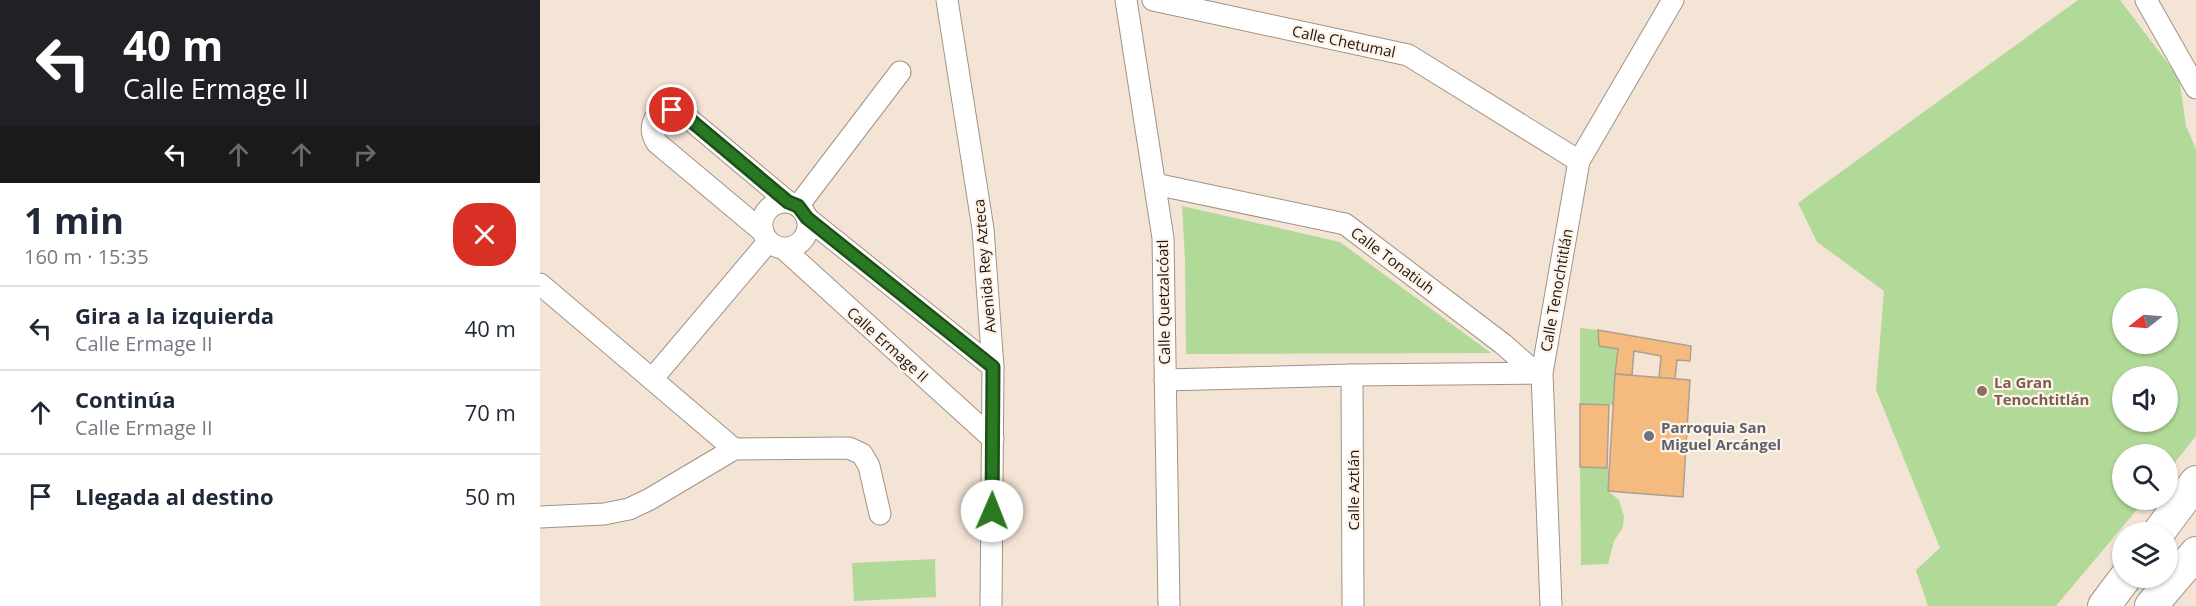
<!DOCTYPE html>
<html lang="es">
<head>
<meta charset="utf-8">
<style>
	body { margin:0; font-family:"Open Sans",sans-serif; background:#f6f6f7; color:#1f2937; height:100vh; display:flex; flex-direction:column; font-size:22px; white-space:nowrap }
	* { box-sizing:border-box; margin:0 }
	p { font-size:20px; color:#747a83 }
	.icon { flex:none; width:33px; height:33px; fill:none; stroke:currentColor; stroke-width:2; stroke-linecap:round; stroke-linejoin:round }
	.map { position:relative; flex:1; overflow:hidden }
	.panel { display:flex; flex-direction:column; background:#fff; width:540px }
	.panel>* { flex:none }
	.banner { background:#202124; color:#fff; overflow:hidden }
	.needle { width:39px; rotate:253deg }
	.controls { position:absolute; left:1572px; top:288px; display:grid; gap:12px }
	.controls a { display:grid; place-items:center; width:66px; height:66px; border-radius:50%; background:#fff; box-shadow:0 2px 4px #0004; font-size:30px }
	.pin { position:absolute; display:grid; place-items:center; width:51px; height:51px; color:#fff; margin:-26px; border:3px solid #fff; border-radius:50%; box-shadow:0 2px 6px #0007 }
	.me { position:absolute; width:66px; margin:-33px; rotate:1deg; stroke-linejoin:round; filter:drop-shadow(0 0 4px #0008) }
	.turn { display:flex; align-items:center; gap:21px; height:126px; padding:0 24px; font-size:27px }
	.turn .icon { width:78px; height:78px; stroke-width:2.5 }
	.turn b { display:block; font-size:42px; line-height:51px }
	.lanes { display:flex; align-items:center; height:57px; padding:0 24px; background:#0003; justify-content:center; gap:30px; direction:ltr }
	.lanes .off { opacity:.35 }
	.round { display:grid; place-items:center; flex:none; width:63px; height:63px; border-radius:24px; background:#f6f6f7 }
	.summary { display:flex; align-items:center; justify-content:space-between; height:102px; padding:0 24px }
	h1 { font-size:36px; font-weight:700; line-height:45px }
	ul { padding:0; list-style:none }
	li { display:flex; align-items:center; gap:18px; height:84px; padding:0 24px; border-top:2px solid #e0e1e3 }
	li div { flex:1 }
	li b { display:block; font-size:22px }
	li em { font-style:normal }
	main { display:flex; flex:1; min-height:0 }
	.map>svg:first-child { display:block }
</style>
</head>
<body>
<main>
<section class="panel">
<div class="banner">
<div class="turn"><svg class="icon" aria-label="left" viewBox="0 0 24 24"><path d="M17 20v-9H6M10 6l-5 5 5 5"/></svg><div><b>40 m</b>Calle Ermage II</div></div>
<div class="lanes"><svg class="icon" aria-label="left" viewBox="0 0 24 24"><path d="M17 20v-9H6M10 6l-5 5 5 5"/></svg><svg class="icon off" aria-label="ahead" viewBox="0 0 24 24"><path d="M12 20V5M6 11l6-6 6 6"/></svg><svg class="icon off" aria-label="ahead" viewBox="0 0 24 24"><path d="M12 20V5M6 11l6-6 6 6"/></svg><svg class="icon off" aria-label="right" viewBox="0 0 24 24"><path d="M7 20v-9h11M14 6l5 5-5 5"/></svg></div>
</div>
<div class="summary"><div><h1>1 min</h1><p>160 m · 15:35</p></div><a class="round" style="background:#d93025;color:#fff"><svg class="icon" aria-label="close" viewBox="0 0 24 24"><path d="M6 6l12 12M18 6L6 18"/></svg></a></div>
<ul>
<li><svg class="icon" aria-label="left" viewBox="0 0 24 24"><path d="M17 20v-9H6M10 6l-5 5 5 5"/></svg><div><b>Gira a la izquierda</b><p>Calle Ermage II</p></div><em>40 m</em></li>
<li><svg class="icon" aria-label="ahead" viewBox="0 0 24 24"><path d="M12 20V5M6 11l6-6 6 6"/></svg><div><b>Continúa</b><p>Calle Ermage II</p></div><em>70 m</em></li>
<li><svg class="icon" aria-label="arrive" viewBox="0 0 24 24"><path d="M6 21V4h12l-3 4 3 4H6"/></svg><div><b>Llegada al destino</b></div><em>50 m</em></li>
</ul>
</section>
<div class="map">
<svg width="1656" height="606" viewBox="0 0 1656 606">
	<rect width="100%" height="100%" fill="#f4e4d6"/>
	<g fill="#b1da98" fill-rule="evenodd">
		<path d="M 1538,0 L 1580,0 L 1639,78 L 1646,126 L 1656,149 L 1656,436 L 1628,471 L 1628,454 L 1582,454 L 1582,500 L 1605,500 L 1516,606 L 1388,606 L 1376,570 L 1400,548 L 1336,390 L 1344,291 L 1277,242 L 1258,203 ZM 1582,298 L 1628,298 L 1628,344 L 1582,344 ZM 1582,376 L 1628,376 L 1628,422 L 1582,422 Z"/>
		<polygon points="642,206 800,242 951,353 646,354 645,259"/>
		<polygon points="1040,328 1058,330 1059,346 1078,349 1074,405 1040,404"/>
		<polygon points="1040,467 1069,468 1068,491 1079,500 1084,516 1083,527 1074,541 1068,564 1041,565"/>
		<polygon points="395,559 396,597 314,601 312,563"/>
	</g>
	<g fill="#f5ba7e" stroke="#ad9f91" stroke-width="1.5">
		<polygon points="1058,330 1151,346 1150,361 1137,360 1135,379 1119,378 1121,356 1094,351 1092,375 1075,374 1078,349 1059,346"/>
		<polygon points="1075,374 1150,380 1143,497 1068,491"/>
		<polygon points="1040,404 1069,405 1067,468 1040,467"/>
	</g>
	<g fill="none" stroke-linecap="round" stroke-linejoin="round">
		<defs>
			<g id="street">
				<polyline points="407,0 443,229 453,367 451,606"/>
				<polyline points="586,0 623,238 629,606"/>
				<polyline points="613,0 868,55 1039,161"/>
				<polyline points="1606,0 1656,88"/>
				<polyline points="615,184 805,224 963,344 996,373"/>
				<circle cx="245" cy="225" r="23"/>
				<polyline points="258,206 360,72"/>
				<polyline points="267,218 453,367"/>
				<path d="M 222,231 L 117,143 C 108,129 112,115 128,110 L 142,113 L 248,202"/>
				<polyline points="244,249 453,439"/>
				<polyline points="0,284 194,449"/>
				<polyline points="812,375 813,606"/>
				<polyline points="113,378 228,242"/>
				<polyline points="625,380 812,375 1001,373"/>
				<polyline points="0,517 64,514 89,509 110,499 194,449 309,448 322,454 329,466 340,514"/>
				<polyline points="1011,606 1002,373 1039,161 1133,0"/>
			</g>
			<g id="primary">
				<polyline points="1619,532 1656,482"/>
				<polyline points="1564,606 1585,578"/>
				<polyline points="1611,606 1656,553"/>
			</g>
		</defs>
		<use href="#street" stroke="#a19385" stroke-width="23"/>
		<use href="#primary" stroke="#a19385" stroke-width="34"/>
		<use href="#street" stroke="#fff" stroke-width="21"/>
		<use href="#primary" stroke="#fff" stroke-width="32"/>
	</g>
	<g fill="none" stroke-linecap="round" stroke-linejoin="round">
		<defs>
			<polyline id="route" points="132,110 142,113 248,202 258,206 267,218 453,367 452,511"/>
		</defs>
		<use href="#route" stroke="#1b4f16" stroke-width="15"/>
		<use href="#route" stroke="#297922" stroke-width="10"/>
	</g>
	<circle fill="#8d6e63" stroke="#fff2e6" stroke-width="2" cx="1442" cy="391" r="6"/>
	<circle fill="#6b7280" stroke="#fff2e6" stroke-width="2" cx="1109" cy="436" r="6"/>
	<g text-anchor="middle" dominant-baseline="central" stroke-width="4.5" stroke-linejoin="round" paint-order="stroke">
		<g font-size="15" fill="#1d1712" stroke="#fff2e6">
			<text transform="translate(804 41) rotate(12)">Calle Chetumal</text>
			<text transform="translate(853 260) rotate(37)">Calle Tonatiuh</text>
			<text transform="translate(444 266) rotate(-95)">Avenida Rey Azteca</text>
			<text transform="translate(1016 290) rotate(-80)">Calle Tenochtitlán</text>
			<text transform="translate(623 302) rotate(-91)">Calle Quetzalcóatl</text>
			<text transform="translate(348 344) rotate(42)">Calle Ermage II</text>
			<text transform="translate(813 490) rotate(-90)">Calle Aztlán</text>
		</g>
		<g font-size="15" font-weight="bold" fill="#785e54" stroke="#fff2e6" text-anchor="start">
			<text x="1454" y="382">La Gran<tspan x="1454" dy="17">Tenochtitlán</tspan></text>
		</g>
		<g font-size="15" font-weight="bold" fill="#5b616d" stroke="#fff2e6" text-anchor="start">
			<text x="1121" y="427">Parroquia San<tspan x="1121" dy="17">Miguel Arcángel</tspan></text>
		</g>
	</g>
</svg>
<div class="controls">
<a><svg class="needle" viewBox="-14 -14 28 28"><path d="M0-13l5 13h-10z" fill="#e53935"/><path d="M0 13l5-13h-10z" fill="#747a83"/></svg></a>
<a><svg class="icon" aria-label="sound" viewBox="0 0 24 24"><path d="M4 9h4l5-4v14l-5-4H4zM17 9q2 3 0 6"/></svg></a>
<a><svg class="icon" aria-label="search" viewBox="0 0 24 24"><circle cx="10" cy="10" r="6"/><path d="M15 15l6 6"/></svg></a>
<a><svg class="icon" aria-label="layers" viewBox="0 0 24 24"><path d="M12 4l9 5-9 5-9-5zM3 14l9 5 9-5"/></svg></a>
</div>
<div class="pin" style="left:132px;top:110px;background:#d93025"><svg class="icon" aria-label="arrive" viewBox="0 0 24 24"><path d="M6 21V4h12l-3 4 3 4H6"/></svg></div>
<svg class="me" style="left:452px;top:511px" viewBox="-20 -20 40 40"><circle r="19" fill="#fff"/><path d="M0-13L10 11 0 6-10 11z" fill="#297922"/></svg>
</div>
</main>
</body>
</html>
